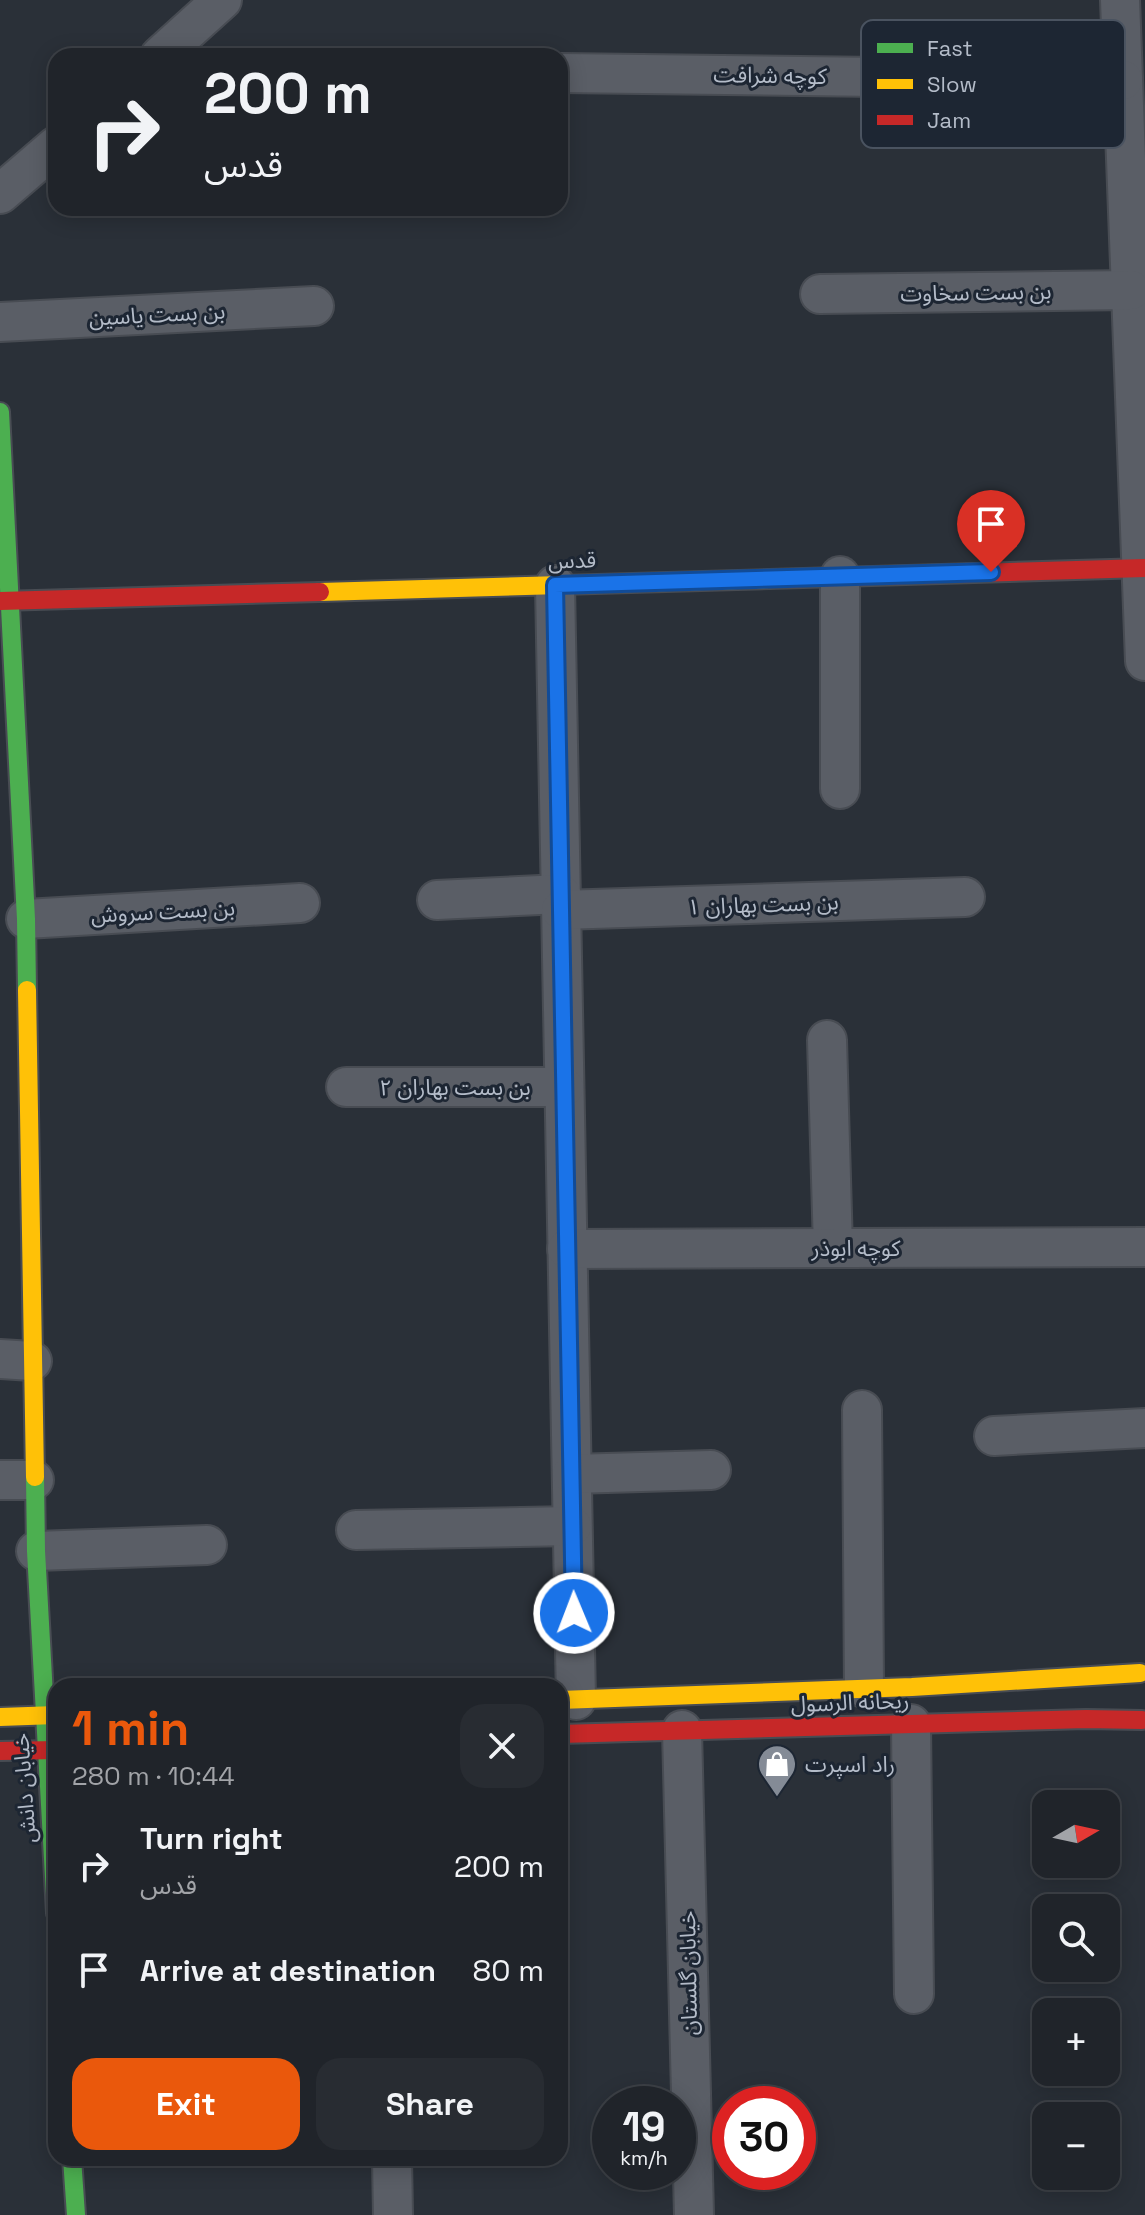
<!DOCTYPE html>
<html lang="en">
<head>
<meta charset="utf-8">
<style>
	body { margin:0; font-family:"Space Grotesk","Noto Sans Arabic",sans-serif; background:#282c32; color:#f1f3f6; height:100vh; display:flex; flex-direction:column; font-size:30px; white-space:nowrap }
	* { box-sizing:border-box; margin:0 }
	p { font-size:26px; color:#a2a4a8 }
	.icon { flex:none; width:44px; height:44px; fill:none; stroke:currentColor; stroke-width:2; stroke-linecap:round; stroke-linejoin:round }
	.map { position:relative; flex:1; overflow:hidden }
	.details { position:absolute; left:48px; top:1678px; width:520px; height:488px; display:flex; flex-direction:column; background:#20242a; border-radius:24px; box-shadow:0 4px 20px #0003,0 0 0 2px #3d4147 }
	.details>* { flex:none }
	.banner { position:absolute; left:48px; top:48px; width:520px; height:168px; border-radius:24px; box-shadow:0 4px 20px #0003,0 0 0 2px #3d4147; background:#20242a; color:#f1f3f6; overflow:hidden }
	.needle { width:52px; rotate:81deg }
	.fabs { position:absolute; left:1032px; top:1790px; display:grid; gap:16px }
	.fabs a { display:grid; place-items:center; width:88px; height:88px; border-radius:16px; background:#20242a; box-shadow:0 4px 20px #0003,0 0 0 2px #3d4147; font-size:40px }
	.speed { position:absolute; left:592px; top:2086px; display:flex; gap:16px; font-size:40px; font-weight:700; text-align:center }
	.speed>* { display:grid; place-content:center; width:104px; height:104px; border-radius:50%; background:#20242a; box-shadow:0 4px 20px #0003,0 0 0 2px #3d4147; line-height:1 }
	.speed small { font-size:20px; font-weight:400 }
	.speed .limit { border:12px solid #d22; background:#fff; color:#111 }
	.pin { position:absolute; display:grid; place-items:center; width:68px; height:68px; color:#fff; margin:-82px -34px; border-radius:50% 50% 50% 0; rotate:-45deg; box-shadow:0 0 8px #0007 }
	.pin .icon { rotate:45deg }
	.me { position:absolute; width:88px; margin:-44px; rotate:359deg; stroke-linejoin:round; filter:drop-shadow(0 0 6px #0008) }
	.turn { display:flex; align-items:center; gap:28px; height:168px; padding:0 24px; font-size:36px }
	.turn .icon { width:104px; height:104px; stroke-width:2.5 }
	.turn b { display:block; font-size:56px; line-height:68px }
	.round { display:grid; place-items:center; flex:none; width:84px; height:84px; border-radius:24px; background:#282c32 }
	.summary { display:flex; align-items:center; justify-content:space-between; height:136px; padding:0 24px }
	h1 { font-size:48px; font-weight:700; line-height:60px; color:#ea580c }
	.cta { display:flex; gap:16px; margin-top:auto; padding:16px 24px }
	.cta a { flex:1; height:92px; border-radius:24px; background:#ea580c; color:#fff; font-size:32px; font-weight:700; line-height:92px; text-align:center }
	.cta a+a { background:#282c32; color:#f1f3f6 }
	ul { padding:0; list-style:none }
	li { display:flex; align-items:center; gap:24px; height:104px; padding:0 24px }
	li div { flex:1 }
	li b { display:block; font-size:30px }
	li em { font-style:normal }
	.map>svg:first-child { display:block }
</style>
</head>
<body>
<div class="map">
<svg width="1145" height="2215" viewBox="0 0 1145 2215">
	<rect width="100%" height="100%" fill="#2a3038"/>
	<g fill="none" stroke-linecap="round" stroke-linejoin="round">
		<defs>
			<g id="street">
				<polyline points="1120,0 1145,661"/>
				<polyline points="160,56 222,0"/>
				<polyline points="560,73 1123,80"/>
				<polyline points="0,194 56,146"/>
				<polyline points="820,294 1131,290"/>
				<polyline points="0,322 314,306"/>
				<polyline points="840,576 840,789"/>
				<polyline points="555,585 576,1700"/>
				<polyline points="437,900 561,894"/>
				<polyline points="561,910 965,897"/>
				<polyline points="26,919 300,903"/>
				<polyline points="827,1040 833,1248"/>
				<polyline points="346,1087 564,1087"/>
				<polyline points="567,1249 1145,1247"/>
				<polyline points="0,1359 32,1361"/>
				<polyline points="862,1410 864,1688"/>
				<polyline points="994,1436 1145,1428"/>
				<polyline points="572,1474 711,1470"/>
				<polyline points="0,1480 34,1480"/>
				<polyline points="356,1530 572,1526"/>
				<polyline points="36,1551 207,1545"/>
				<polyline points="911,1724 914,1994"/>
				<polyline points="682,1730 694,2215"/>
				<polyline points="392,2158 393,2215"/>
			</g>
			<g id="fast">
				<polyline points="0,412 26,919 27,990"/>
				<polyline points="35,1477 36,1551 56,1913"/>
				<polyline points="72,2158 76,2215"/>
			</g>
			<g id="slow">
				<polyline points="320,592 769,579"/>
				<polyline points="27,990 35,1477"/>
				<polyline points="560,1700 912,1687 1140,1673"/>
				<polyline points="0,1717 56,1715"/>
			</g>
			<g id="jam">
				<polyline points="769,579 1145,568"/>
				<polyline points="0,601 320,592"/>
				<polyline points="560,1734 1086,1719 1142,1720"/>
				<polyline points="0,1751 56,1750"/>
			</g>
		</defs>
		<use href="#street" stroke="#484c53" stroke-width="42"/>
		<use href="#fast" stroke="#484c53" stroke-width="22"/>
		<use href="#slow" stroke="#484c53" stroke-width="22"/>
		<use href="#jam" stroke="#484c53" stroke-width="22"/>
		<use href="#street" stroke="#5a5e66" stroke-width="38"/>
		<use href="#fast" stroke="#4caf50" stroke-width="18"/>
		<use href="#slow" stroke="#ffc107" stroke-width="18"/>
		<use href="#jam" stroke="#c62828" stroke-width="18"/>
	</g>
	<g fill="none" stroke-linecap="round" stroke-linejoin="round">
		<defs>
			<polyline id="route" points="574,1613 555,585 991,572"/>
		</defs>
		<use href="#route" stroke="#114b97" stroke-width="20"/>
		<use href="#route" stroke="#1a73e8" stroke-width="14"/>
	</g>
	<defs>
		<symbol id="shop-pin" viewBox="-11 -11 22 30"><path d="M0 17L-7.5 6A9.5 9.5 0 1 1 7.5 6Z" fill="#848b96" stroke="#1d2633"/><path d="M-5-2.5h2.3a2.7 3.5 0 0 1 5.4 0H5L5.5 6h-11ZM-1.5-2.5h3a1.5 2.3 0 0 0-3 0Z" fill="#fff"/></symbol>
	</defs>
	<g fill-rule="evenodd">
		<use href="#shop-pin" x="755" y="1742" width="44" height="60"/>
	</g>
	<g text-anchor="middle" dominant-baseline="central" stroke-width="6" stroke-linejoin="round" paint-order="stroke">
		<g font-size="22" fill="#b4bcc9" stroke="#1d2633">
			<text transform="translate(770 75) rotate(1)">کوچه شرافت</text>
			<text transform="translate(976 292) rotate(-1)">بن بست سخاوت</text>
			<text transform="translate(157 314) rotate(-3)">بن بست یاسین</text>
			<text transform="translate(572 560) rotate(-2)">قدس</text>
			<text transform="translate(763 904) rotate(-2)">بن بست بهاران ۱</text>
			<text transform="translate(163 911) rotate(-3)">بن بست سروش</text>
			<text x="455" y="1087">بن بست بهاران ۲</text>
			<text x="856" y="1248">کوچه ابوذر</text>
			<text transform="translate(850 1702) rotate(-2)">ریحانه الرسول</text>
			<text transform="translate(24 1788) rotate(-94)">خیابان دانش</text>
			<text transform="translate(688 1973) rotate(-91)">خیابان گلستان</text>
		</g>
		<g font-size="22" fill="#b4bcc9" stroke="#1d2633" text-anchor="start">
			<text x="805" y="1764">راد اسپرت</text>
		</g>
	</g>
	<rect x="861" y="20" width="264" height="128" rx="12" fill="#1d2633" stroke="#4a5360" stroke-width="2"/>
	<rect x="877" y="43" width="36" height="10" fill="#4caf50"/>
	<rect x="877" y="79" width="36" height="10" fill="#ffc107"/>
	<rect x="877" y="115" width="36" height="10" fill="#c62828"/>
	<g font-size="22" fill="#b4bcc9">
		<text x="927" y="56">Fast</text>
		<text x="927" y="92">Slow</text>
		<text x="927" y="128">Jam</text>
	</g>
</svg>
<div class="fabs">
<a><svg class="needle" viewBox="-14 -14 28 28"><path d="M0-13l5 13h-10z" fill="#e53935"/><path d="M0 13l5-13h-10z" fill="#a2a4a8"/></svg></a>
<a><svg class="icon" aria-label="search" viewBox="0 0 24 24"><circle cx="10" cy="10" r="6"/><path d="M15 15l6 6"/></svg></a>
<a>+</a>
<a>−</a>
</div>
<div class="speed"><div>19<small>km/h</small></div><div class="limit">30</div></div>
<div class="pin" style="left:991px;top:572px;background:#d93025"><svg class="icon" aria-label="arrive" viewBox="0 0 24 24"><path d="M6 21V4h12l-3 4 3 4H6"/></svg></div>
<svg class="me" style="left:574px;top:1613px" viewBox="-20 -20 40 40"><circle r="17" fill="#1a73e8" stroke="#fff" stroke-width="3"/><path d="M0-11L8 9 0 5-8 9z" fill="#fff"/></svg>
<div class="banner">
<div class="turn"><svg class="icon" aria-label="right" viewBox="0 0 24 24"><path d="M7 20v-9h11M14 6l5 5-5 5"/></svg><div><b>200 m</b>قدس</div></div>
</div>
<section class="details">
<div class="summary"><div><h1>1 min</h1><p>280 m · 10:44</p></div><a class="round"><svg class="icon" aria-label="close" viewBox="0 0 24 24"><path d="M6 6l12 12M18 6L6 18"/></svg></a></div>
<ul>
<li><svg class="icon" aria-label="right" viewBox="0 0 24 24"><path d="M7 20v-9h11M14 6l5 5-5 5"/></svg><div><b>Turn right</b><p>قدس</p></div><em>200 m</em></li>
<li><svg class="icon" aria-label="arrive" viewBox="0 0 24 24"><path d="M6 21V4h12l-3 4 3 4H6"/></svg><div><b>Arrive at destination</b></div><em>80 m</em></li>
</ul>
<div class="cta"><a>Exit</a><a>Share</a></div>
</section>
</div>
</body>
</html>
